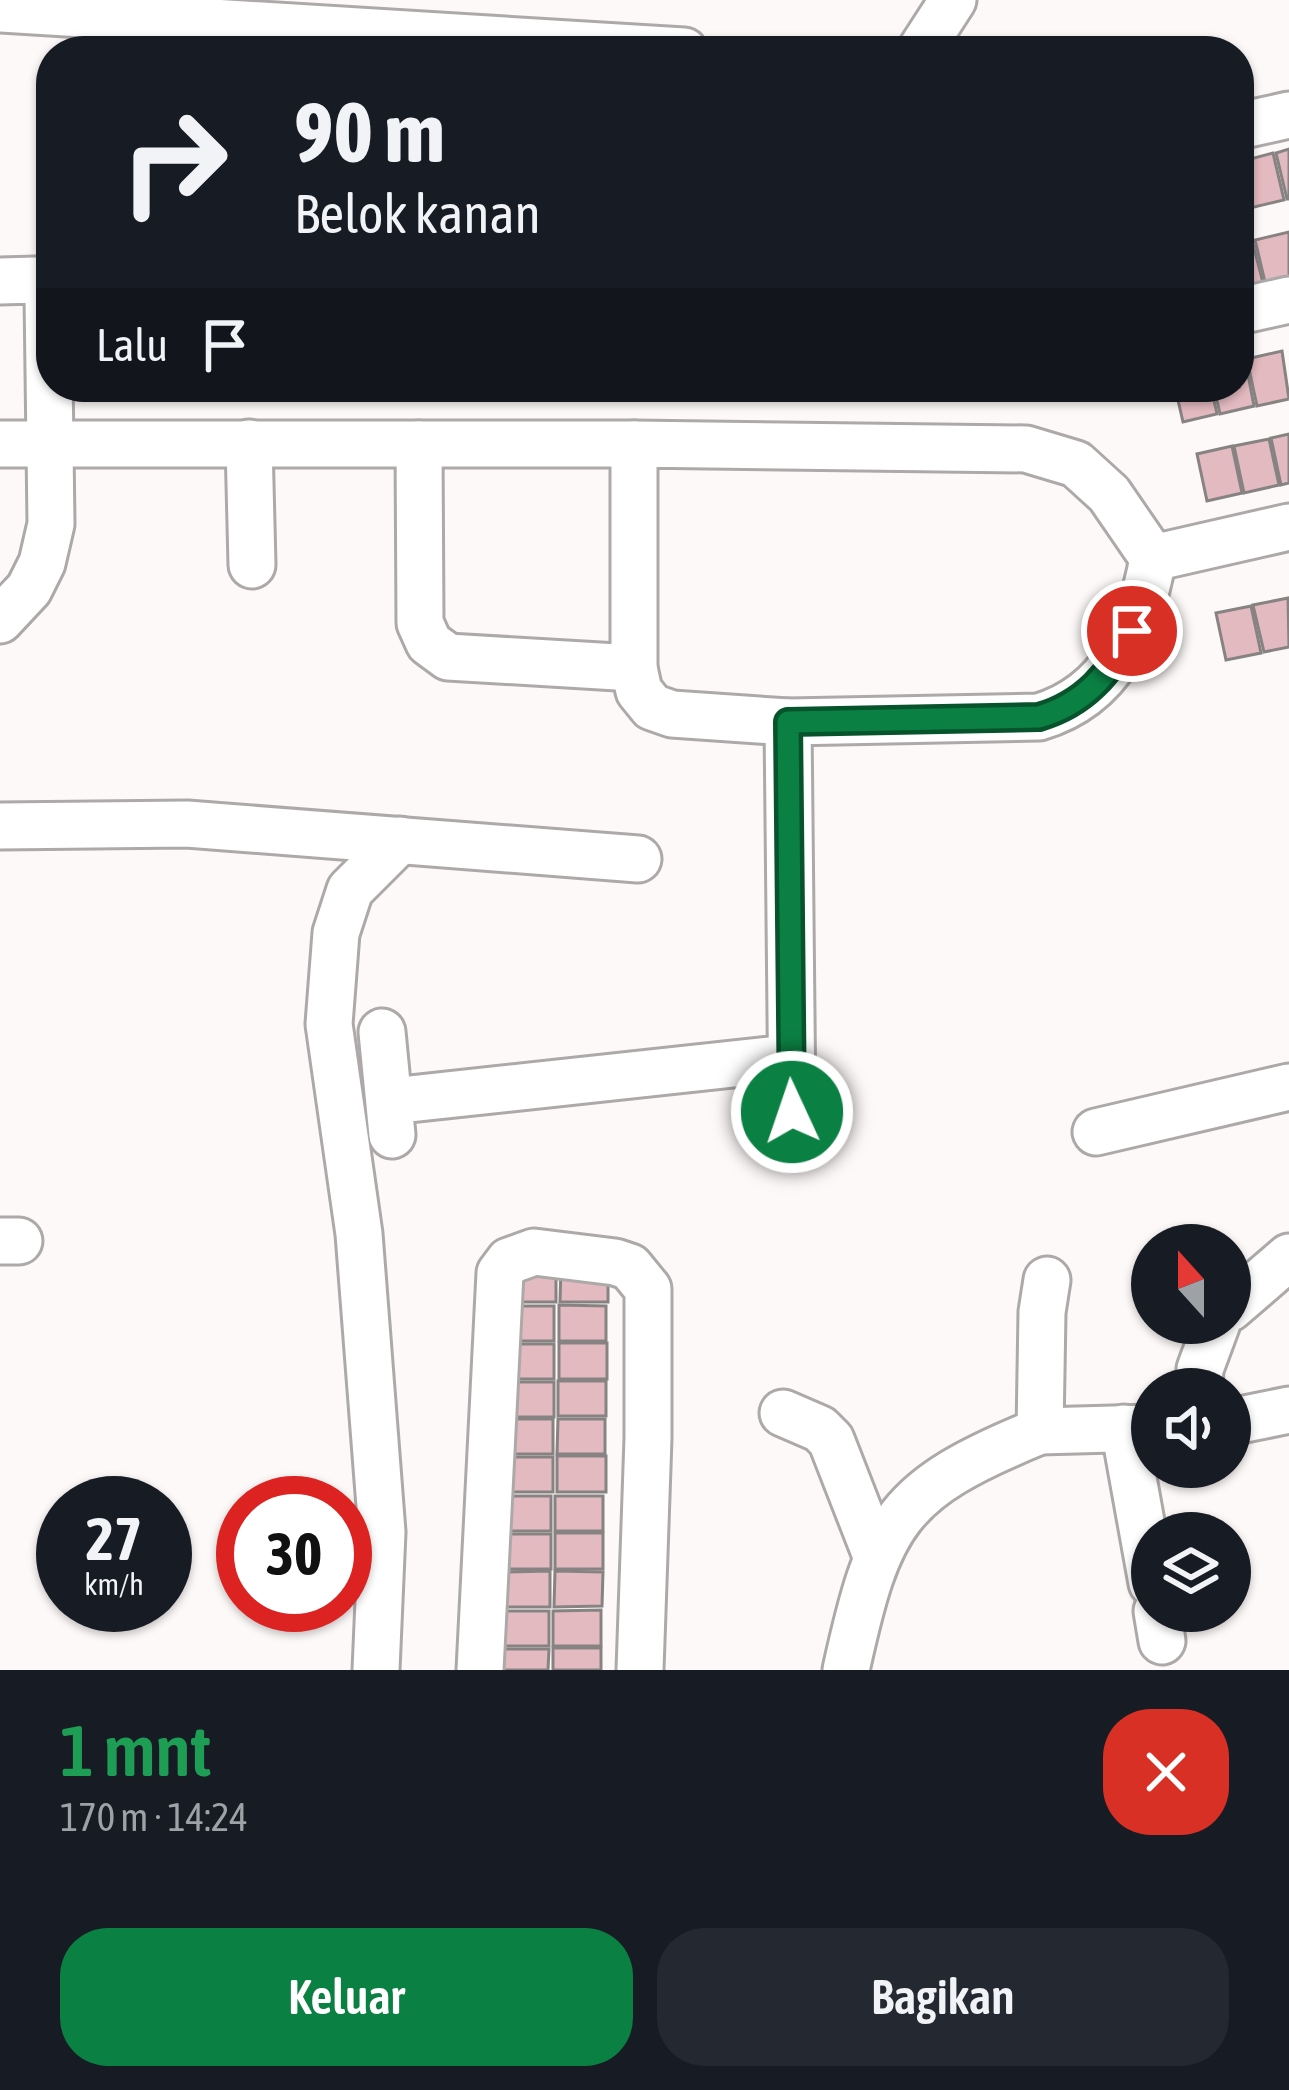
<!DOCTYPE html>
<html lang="id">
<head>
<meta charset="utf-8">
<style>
	body { margin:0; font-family:"Asap Condensed",sans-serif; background:#242831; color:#f1f3f6; height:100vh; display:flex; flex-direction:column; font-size:45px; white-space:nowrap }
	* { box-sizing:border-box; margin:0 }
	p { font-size:39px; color:#9ea1a6 }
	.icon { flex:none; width:66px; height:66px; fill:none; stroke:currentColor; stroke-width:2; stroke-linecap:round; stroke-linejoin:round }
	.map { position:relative; height:1670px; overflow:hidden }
	.drawer { display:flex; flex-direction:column; background:#171b24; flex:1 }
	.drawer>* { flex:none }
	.top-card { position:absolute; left:36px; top:36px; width:1218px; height:366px; border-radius:48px; box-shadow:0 3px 9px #0004; background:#171b24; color:#f1f3f6; overflow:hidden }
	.needle { width:78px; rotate:339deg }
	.fabs { position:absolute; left:1131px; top:1224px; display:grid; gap:24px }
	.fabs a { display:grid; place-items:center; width:120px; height:120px; border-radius:50%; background:#171b24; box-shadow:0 3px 9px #0004; font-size:60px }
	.speed { position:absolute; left:36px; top:1476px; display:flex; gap:24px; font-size:60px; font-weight:700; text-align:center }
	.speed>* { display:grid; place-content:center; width:156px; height:156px; border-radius:50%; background:#171b24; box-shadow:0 3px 9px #0004; line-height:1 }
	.speed small { font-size:30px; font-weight:400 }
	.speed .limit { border:18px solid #d22; background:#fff; color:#111 }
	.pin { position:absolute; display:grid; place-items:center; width:102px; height:102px; color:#fff; margin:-51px; border:6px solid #fff; border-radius:50%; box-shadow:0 3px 12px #0007 }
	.me { position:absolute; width:132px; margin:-66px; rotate:357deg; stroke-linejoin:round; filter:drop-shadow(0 0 9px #0008) }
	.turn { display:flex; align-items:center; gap:42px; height:252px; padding:0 60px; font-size:54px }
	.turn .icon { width:156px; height:156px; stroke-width:2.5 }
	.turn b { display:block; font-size:84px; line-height:102px }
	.then { display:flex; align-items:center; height:114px; padding:0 60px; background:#0003; gap:24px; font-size:45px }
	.round { display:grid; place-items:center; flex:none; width:126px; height:126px; border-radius:48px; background:#242831 }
	.summary { display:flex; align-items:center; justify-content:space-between; height:204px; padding:0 60px }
	h1 { font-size:72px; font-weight:600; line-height:90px; color:#1e9e55 }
	.cta { display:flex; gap:24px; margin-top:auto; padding:24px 60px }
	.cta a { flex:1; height:138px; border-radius:48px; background:#0b8043; color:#fff; font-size:48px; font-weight:600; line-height:138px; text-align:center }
	.cta a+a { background:#242831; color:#f1f3f6 }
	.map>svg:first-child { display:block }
</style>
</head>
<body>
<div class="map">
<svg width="1289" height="1670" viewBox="0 0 1289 1670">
	<rect width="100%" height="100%" fill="#fef9f9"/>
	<g fill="#e3bac0" stroke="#878383" stroke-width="3">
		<polygon points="1289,149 1289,199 1287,199 1276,153"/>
		<polygon points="1273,153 1284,200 1250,208 1239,162"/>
		<polygon points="1289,232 1289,281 1266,286 1255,240"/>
		<polygon points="1252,240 1264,287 1239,293 1239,243"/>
		<polygon points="1282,351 1289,399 1257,406 1247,359"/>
		<polygon points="1245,359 1254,406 1220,414 1214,387 1239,387 1239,361"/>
		<polygon points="1175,387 1211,387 1217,414 1183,422"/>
		<polygon points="1289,434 1289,483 1281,485 1271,438"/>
		<polygon points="1269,439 1279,485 1244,493 1234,446"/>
		<polygon points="1232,446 1242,493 1207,501 1197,454"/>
		<polygon points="1288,598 1289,647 1264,652 1253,605"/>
		<polygon points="1251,606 1261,653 1226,660 1216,613"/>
		<rect x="508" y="1267" width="48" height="35"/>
		<polygon points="561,1267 608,1267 608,1302 560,1302"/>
		<polygon points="559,1305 606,1306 606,1341 559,1341"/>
		<rect x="507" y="1306" width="47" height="35"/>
		<rect x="559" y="1343" width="48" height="36"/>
		<polygon points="507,1344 554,1344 554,1379 506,1379"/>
		<rect x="558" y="1381" width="48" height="35"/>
		<rect x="506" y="1382" width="48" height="35"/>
		<polygon points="506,1419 553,1419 553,1454 505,1454"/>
		<polygon points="558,1419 605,1419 605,1454 557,1454"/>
		<rect x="557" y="1456" width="49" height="36"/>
		<rect x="505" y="1457" width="48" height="35"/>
		<polygon points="503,1496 551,1496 551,1531 502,1531"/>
		<rect x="555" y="1496" width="48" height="35"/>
		<rect x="555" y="1533" width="48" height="36"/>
		<rect x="503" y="1534" width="48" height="35"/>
		<polygon points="550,1571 550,1607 502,1607 502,1572"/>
		<polygon points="555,1571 603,1572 602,1606 554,1607"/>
		<polygon points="601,1610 601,1646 553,1646 553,1611"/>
		<rect x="501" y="1611" width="48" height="35"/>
		<rect x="553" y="1648" width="48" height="22"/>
		<polygon points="501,1649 549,1649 548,1670 501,1670"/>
	</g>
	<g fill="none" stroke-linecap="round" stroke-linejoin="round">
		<defs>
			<g id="minor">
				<polyline points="0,9 684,51"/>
				<polyline points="920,51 953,0"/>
				<polyline points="1239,126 1289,115"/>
				<polyline points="0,281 36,280 48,295 51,524 42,563 29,589 0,620"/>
				<polyline points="1239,311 1289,300"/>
				<polyline points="249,443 252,565"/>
				<polyline points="0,444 634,444"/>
				<polyline points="419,444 420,623 429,643 448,657 634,668"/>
				<path d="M 634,444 L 1026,449 L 1076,464 L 1109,494 L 1153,558 C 1140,629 1113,695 1039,717 L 788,722 L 672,714 L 652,707 L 639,691 L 634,668 Z"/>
				<polyline points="1153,558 1289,527"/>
				<polyline points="788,722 792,1112"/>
				<polyline points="0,826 187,824 638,859"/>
				<polyline points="382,1032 392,1135"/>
				<polyline points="391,1101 789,1058"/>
				<polyline points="1096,1132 1289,1087"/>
				<polyline points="0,1241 19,1241"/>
				<polyline points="1230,1308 1289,1257"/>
				<polyline points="1199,1389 1200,1369 1217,1323"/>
				<polyline points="783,1413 820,1429 831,1440 877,1558"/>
				<polyline points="1230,1422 1289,1410"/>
				<polyline points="1124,1428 1152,1583"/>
				<polyline points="1040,1431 1150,1428"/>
				<polyline points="1157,1611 1162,1641"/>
				<polyline points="376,1670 382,1532 359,1234 329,1024 336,933 350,890 400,840"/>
				<polyline points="480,1670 500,1273 509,1261 534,1252 615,1262 630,1267 648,1289 648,1438 640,1670"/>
				<path d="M 846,1670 C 879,1521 895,1490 1040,1431 L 1042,1312 L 1047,1280"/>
			</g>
		</defs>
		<use href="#minor" stroke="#ada9a9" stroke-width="51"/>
		<use href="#minor" stroke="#fff" stroke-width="45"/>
	</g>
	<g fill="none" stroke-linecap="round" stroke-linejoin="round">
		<defs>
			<path id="route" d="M 792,1112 L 788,722 L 1039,717 C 1084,704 1111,673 1132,631"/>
		</defs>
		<use href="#route" stroke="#07532c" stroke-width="30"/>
		<use href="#route" stroke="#0b8043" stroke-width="21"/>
	</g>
</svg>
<div class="fabs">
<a><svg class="needle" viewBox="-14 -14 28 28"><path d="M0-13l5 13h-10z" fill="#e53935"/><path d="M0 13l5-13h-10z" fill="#9ea1a6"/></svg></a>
<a><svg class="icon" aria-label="sound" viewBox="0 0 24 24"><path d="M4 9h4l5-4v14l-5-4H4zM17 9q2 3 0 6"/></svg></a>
<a><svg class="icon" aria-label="layers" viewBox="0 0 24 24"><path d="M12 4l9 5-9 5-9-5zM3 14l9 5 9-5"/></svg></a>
</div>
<div class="speed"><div>27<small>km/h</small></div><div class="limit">30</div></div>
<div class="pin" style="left:1132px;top:631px;background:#d93025"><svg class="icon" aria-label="arrive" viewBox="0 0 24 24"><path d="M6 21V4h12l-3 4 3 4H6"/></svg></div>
<svg class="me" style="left:792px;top:1112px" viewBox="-20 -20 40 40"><circle r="17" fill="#0b8043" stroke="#fff" stroke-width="3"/><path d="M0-11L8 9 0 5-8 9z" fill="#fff"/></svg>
<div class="top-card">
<div class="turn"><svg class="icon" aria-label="right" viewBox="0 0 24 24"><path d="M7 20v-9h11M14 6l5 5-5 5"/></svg><div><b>90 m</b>Belok kanan</div></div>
<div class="then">Lalu<svg class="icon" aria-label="arrive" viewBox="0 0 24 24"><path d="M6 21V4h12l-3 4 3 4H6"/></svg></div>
</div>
</div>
<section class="drawer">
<div class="summary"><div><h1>1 mnt</h1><p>170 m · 14:24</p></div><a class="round" style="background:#d93025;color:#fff"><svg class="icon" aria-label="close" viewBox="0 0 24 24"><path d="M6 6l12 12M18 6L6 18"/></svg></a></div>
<div class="cta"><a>Keluar</a><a>Bagikan</a></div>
</section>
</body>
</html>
